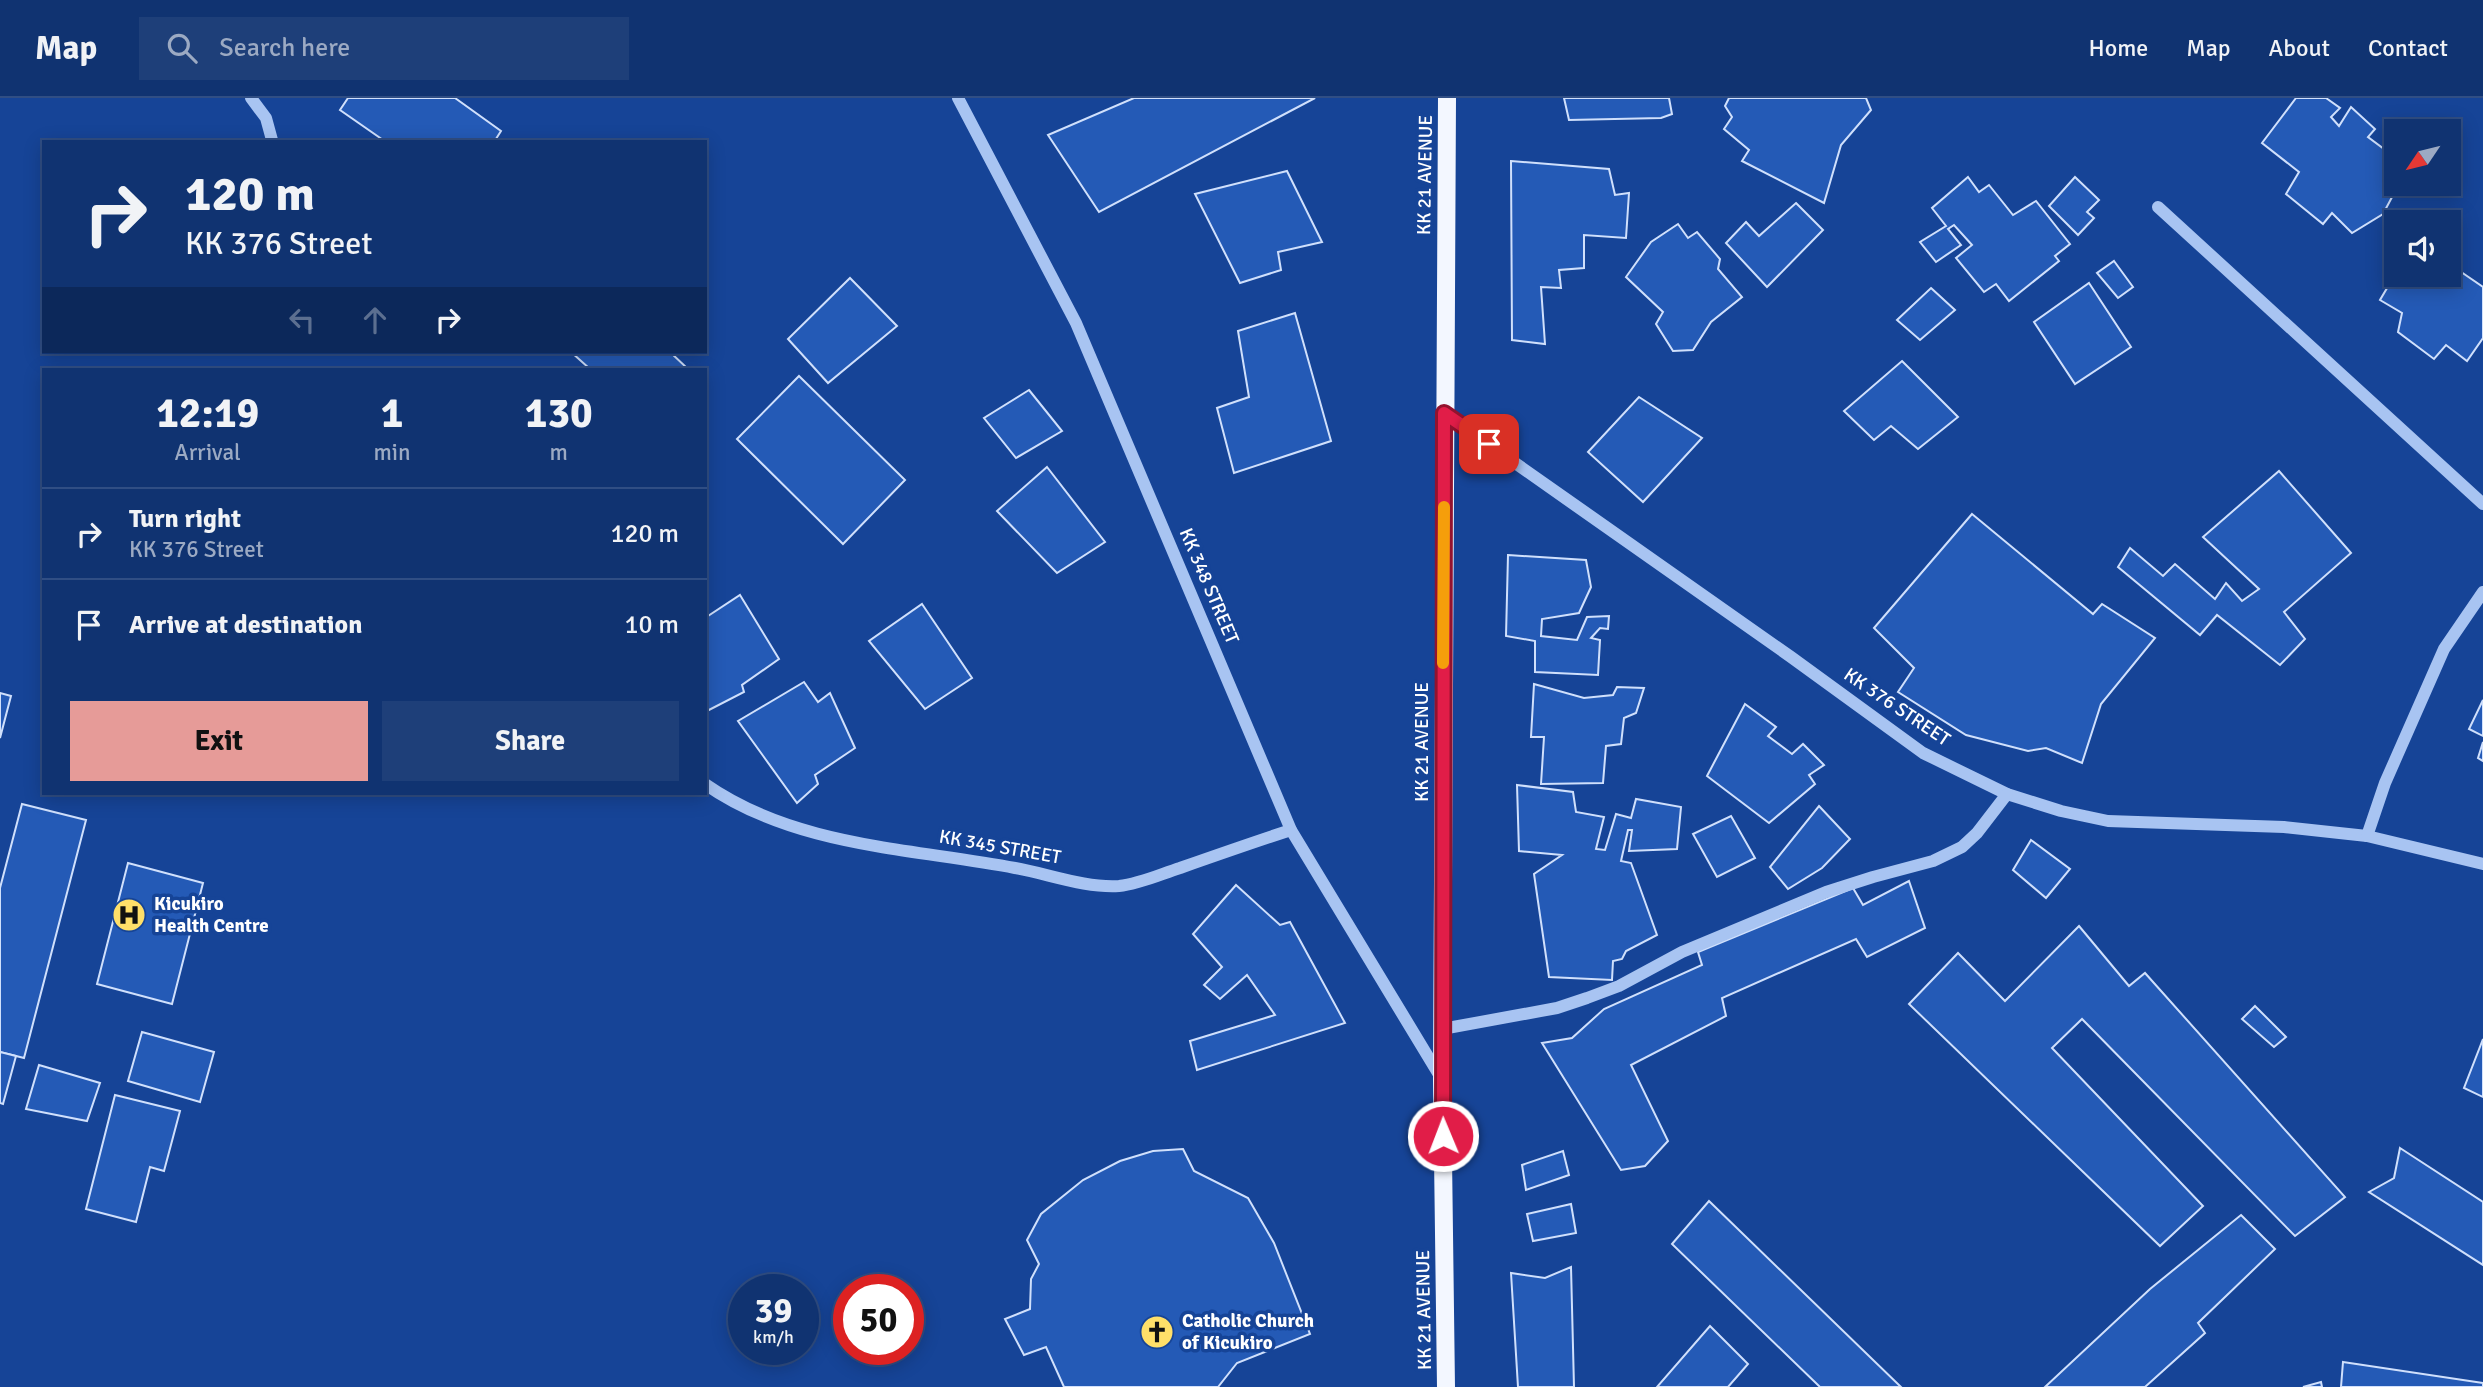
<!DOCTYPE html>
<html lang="en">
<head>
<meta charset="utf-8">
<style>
	body { margin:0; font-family:Signika,sans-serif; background:#1e3f79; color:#f1f3f6; height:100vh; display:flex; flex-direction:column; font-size:26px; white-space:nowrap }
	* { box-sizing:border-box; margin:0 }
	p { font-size:23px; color:#9caac3 }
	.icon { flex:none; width:38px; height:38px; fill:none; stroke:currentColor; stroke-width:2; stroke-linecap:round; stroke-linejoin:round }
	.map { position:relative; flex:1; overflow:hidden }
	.drawer { position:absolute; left:42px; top:270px; width:665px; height:427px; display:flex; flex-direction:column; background:#103371; border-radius:0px; box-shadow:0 4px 18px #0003,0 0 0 2px #304e84 }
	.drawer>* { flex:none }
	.guide { position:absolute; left:42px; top:42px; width:665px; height:214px; border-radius:0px; box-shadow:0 4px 18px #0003,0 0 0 2px #304e84; background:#103371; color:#f1f3f6; overflow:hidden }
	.needle { width:46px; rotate:235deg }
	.tools { position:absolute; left:2384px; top:21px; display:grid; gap:14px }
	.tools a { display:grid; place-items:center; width:77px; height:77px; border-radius:0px; background:#103371; box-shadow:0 4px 18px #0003,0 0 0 2px #304e84; font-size:35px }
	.speed { position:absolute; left:728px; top:1176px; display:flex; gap:14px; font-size:35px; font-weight:700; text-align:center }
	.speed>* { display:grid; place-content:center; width:91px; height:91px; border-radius:50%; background:#103371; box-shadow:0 4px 18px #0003,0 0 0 2px #304e84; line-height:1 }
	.speed small { font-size:18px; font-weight:400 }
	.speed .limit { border:10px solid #d22; background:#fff; color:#111 }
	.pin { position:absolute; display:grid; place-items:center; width:60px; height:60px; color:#fff; margin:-30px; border-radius:14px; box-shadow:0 4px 10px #0006 }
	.me { position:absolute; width:77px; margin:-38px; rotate:359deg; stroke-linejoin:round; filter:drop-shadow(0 0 5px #0008) }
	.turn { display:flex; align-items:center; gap:24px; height:147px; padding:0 28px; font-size:32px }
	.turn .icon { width:91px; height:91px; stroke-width:2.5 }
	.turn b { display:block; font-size:49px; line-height:60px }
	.lanes { display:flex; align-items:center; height:66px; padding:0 28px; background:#0003; justify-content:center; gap:35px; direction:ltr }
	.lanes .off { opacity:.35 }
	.eta { display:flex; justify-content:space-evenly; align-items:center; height:119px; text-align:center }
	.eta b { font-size:42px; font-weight:800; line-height:49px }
	.button { display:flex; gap:14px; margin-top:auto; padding:14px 28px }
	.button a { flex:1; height:80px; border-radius:0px; background:#e69b98; color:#111; font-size:28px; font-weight:800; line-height:80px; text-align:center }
	.button a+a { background:#1e3f79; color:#f1f3f6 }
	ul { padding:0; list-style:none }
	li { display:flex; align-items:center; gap:21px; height:91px; padding:0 28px; border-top:2px solid #304e84 }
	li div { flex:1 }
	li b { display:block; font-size:26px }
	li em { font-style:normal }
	header { display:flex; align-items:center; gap:42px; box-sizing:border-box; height:98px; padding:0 35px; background:#103371; border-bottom:2px solid #304e84 }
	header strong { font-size:33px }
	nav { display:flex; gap:38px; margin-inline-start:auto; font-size:24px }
	.search { width:490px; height:63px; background:#1e3f79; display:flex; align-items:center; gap:18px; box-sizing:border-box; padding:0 24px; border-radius:0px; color:#9caac3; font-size:26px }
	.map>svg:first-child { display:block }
</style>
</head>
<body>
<header>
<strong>Map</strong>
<div class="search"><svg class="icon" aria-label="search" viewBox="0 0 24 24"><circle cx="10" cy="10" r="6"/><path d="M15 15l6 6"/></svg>Search here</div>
<nav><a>Home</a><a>Map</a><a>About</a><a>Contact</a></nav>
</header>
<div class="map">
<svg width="2483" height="1289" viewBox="0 0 2483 1289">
	<rect width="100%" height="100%" fill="#164497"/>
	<g fill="#245ab6" stroke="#d0e0fc" stroke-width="2">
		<polygon points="348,0 455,0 501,33 494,44 386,44 340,12"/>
		<polygon points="1134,0 1315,0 1099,114 1048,37"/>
		<polygon points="1564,0 1669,0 1672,16 1661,20 1569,22"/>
		<polygon points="1729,0 1866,0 1871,12 1841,47 1824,105 1742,63 1749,52 1724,31 1732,19 1725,8"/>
		<polygon points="2296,0 2326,0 2340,10 2331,19 2339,28 2351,9 2375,31 2368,39 2396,60 2388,70 2396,74 2396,86 2399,86 2383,116 2352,135 2332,115 2323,126 2286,96 2299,74 2262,45"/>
		<polygon points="1511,63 1609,71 1615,97 1629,95 1626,140 1584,137 1584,170 1559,172 1561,190 1541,189 1545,246 1512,242"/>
		<polygon points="1287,73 1322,144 1278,154 1281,172 1240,185 1195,96"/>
		<polygon points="1968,79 1979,94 1989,87 2013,117 2036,103 2070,146 2055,158 2059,163 2009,203 1996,186 1984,194 1956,160 1972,147 1954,127 1948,131 1961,147 1936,164 1920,144 1946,128 1932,110"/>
		<polygon points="2075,79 2099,102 2087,114 2094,120 2078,137 2049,108"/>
		<polygon points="1796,105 1823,132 1767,189 1726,145 1746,124 1759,138"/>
		<polygon points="1678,126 1688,140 1697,134 1720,161 1718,171 1742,199 1711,224 1693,252 1673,253 1656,226 1663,214 1626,179 1651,144"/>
		<polygon points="2114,163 2133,189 2118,200 2097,175"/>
		<polygon points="2448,165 2483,189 2483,240 2467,263 2446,247 2434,261 2398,234 2402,215 2380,202 2396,175 2396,177 2448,177"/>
		<polygon points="850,180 897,228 828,285 788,241"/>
		<polygon points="2089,185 2131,249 2075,286 2034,224"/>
		<polygon points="1931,190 1955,212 1920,242 1897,222"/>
		<polygon points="1295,215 1331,343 1234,375 1217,310 1249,299 1238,233"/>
		<polygon points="571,254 670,254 688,271 590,271"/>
		<polygon points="1902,263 1958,319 1918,351 1891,328 1874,342 1844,313"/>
		<polygon points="799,278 905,382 843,446 737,341"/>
		<polygon points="1029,292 1062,333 1016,360 984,320"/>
		<polygon points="1639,299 1702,340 1643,404 1588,354"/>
		<polygon points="1047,369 1105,444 1057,475 997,413"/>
		<polygon points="2279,373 2351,455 2284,514 2305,541 2280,567 2217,517 2200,537 2118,469 2130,450 2163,478 2175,466 2215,501 2226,485 2242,503 2259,491 2203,439"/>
		<polygon points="1972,416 2093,516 2102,506 2155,540 2101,606 2082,665 2046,650 2028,653 1966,637 1898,594 1914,570 1874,530"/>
		<polygon points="1508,457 1586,462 1591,489 1579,515 1542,521 1541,538 1577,542 1587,519 1609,518 1608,531 1600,530 1591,540 1600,542 1598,577 1535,574 1535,543 1506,538"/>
		<polygon points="740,497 779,561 742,587 744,594 705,614 705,520"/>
		<polygon points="922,506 972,580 925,611 869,543"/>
		<polygon points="804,584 818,604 830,595 855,650 815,677 818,686 797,705 738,623"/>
		<polygon points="1534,586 1584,600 1613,597 1617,589 1644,590 1636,615 1624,620 1621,646 1606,648 1603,685 1541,686 1544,639 1531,639"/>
		<polygon points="0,595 11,598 0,640"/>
		<polygon points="2483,602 2483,638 2469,631"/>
		<polygon points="1745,606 1776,629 1768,638 1792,656 1803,646 1824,667 1809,677 1815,686 1769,725 1707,678"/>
		<polygon points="2483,644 2483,663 2478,660"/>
		<polygon points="1517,687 1573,694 1576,714 1604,719 1596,751 1605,752 1616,716 1631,720 1636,701 1681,709 1677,751 1629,753 1632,732 1628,732 1621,763 1631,765 1657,837 1626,853 1622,861 1613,863 1612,882 1549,879 1534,776 1562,757 1519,753"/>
		<polygon points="22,706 86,722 24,960 0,954 0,790"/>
		<polygon points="1819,708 1850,741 1822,770 1788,791 1770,769"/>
		<polygon points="1731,718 1755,760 1717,779 1693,736"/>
		<polygon points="2031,742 2070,771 2046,800 2013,772"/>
		<polygon points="128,765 203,785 172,906 97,886"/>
		<polygon points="1909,783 1925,830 1867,859 1856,841 1722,900 1726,918 1631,967 1668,1043 1645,1068 1621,1072 1542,945 1572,940 1604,911 1702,867 1698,854 1853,790 1863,807"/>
		<polygon points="1236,787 1280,827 1290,824 1345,925 1197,972 1190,943 1275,917 1247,877 1220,901 1204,887 1222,869 1193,836"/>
		<polygon points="2079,828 2129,888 2145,875 2345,1099 2295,1138 2082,921 2052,950 2203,1108 2160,1148 1909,906 1958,855 2005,903"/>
		<polygon points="2255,908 2286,939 2274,949 2242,921"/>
		<polygon points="142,934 214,954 200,1004 128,983"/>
		<polygon points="2483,941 2483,999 2464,990"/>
		<polygon points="0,954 16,958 3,1006 0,1005"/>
		<polygon points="39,967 100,985 87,1023 26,1011"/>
		<polygon points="115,997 180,1013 164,1073 150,1069 136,1124 86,1111"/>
		<polygon points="2400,1050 2483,1104 2483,1167 2369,1094 2394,1080"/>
		<polygon points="1183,1051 1194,1073 1248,1100 1274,1145 1310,1236 1237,1265 1218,1289 1064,1289 1046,1249 1024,1257 1005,1221 1030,1211 1031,1181 1039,1166 1027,1142 1041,1116 1083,1082 1120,1063 1153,1053"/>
		<polygon points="1563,1053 1569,1077 1526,1092 1522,1067"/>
		<polygon points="1709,1103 1901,1289 1820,1289 1672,1146"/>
		<polygon points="1571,1106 1576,1135 1533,1143 1527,1116"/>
		<polygon points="2241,1117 2275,1151 2198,1225 2205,1235 2145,1289 2045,1289 2150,1191"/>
		<polygon points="1571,1169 1574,1289 1518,1289 1511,1175 1545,1180"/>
		<polygon points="1710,1228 1748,1266 1728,1289 1657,1289"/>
		<polygon points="2343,1264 2483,1285 2483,1289 2341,1289"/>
		<polygon points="2321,1284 2322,1289 2303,1289"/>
	</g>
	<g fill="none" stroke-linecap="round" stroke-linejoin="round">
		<g stroke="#a8c4f2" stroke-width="12">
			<polyline points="251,0 266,20 272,42 270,44"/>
			<polyline points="958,0 1076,225 1291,732 1441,980"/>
			<polyline points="2158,109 2483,406"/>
			<polyline points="1444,315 1791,559 1923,655 2007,696 2061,713 2108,723 2284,729 2367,738 2483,766"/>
			<path d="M 705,686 C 795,749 910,750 1015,770 C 1049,776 1084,790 1119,788 C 1140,786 1161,776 1180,770 C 1217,757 1254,744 1291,732"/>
			<polyline points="2367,738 2385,685 2444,551 2483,494"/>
			<polyline points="1442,931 1557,910 1587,900 1619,888 1682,854 1826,794 1873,779 1933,763 1962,749 1977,735 2007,696"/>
		</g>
		<polyline stroke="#f3f7ff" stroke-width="18" points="1446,1289 1442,982 1447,0"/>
	</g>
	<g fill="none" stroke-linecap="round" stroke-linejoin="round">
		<defs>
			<polyline id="route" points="1443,1038 1444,315 1489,346"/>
		</defs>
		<use href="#route" stroke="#92132f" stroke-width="18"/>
		<use href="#route" stroke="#e11d48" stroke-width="12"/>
		<polyline stroke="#f59e0b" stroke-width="12" points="1443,565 1444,409"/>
	</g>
	<defs>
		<symbol id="hospital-disc" viewBox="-11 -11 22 22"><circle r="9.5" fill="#ffdf69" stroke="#164497"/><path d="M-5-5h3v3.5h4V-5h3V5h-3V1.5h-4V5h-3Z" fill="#111"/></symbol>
		<symbol id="church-disc" viewBox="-11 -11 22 22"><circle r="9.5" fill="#ffdf69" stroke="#164497"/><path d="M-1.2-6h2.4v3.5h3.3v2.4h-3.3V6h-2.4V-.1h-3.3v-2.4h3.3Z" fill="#111"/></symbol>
	</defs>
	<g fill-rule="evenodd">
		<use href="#hospital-disc" x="110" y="798" width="38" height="38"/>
		<use href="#church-disc" x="1138" y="1215" width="38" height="38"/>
	</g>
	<g text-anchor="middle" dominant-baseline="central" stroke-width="7" stroke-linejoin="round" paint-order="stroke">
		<g font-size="19" fill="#fff" stroke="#164497">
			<text transform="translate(1425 77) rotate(-89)">KK 21 AVENUE</text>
			<text transform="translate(1209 488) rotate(67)">KK 348 STREET</text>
			<text transform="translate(1897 609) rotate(34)">KK 376 STREET</text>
			<text transform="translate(1422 644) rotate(-90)">KK 21 AVENUE</text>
			<text transform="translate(1000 749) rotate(10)">KK 345 STREET</text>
			<text transform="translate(1424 1212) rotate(-91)">KK 21 AVENUE</text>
		</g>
		<g font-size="19" font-weight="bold" fill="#fff" stroke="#164497" text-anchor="start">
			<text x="154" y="806">Kicukiro<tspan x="154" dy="22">Health Centre</tspan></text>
			<text x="1182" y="1223">Catholic Church<tspan x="1182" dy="22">of Kicukiro</tspan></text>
		</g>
	</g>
</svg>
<div class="tools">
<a><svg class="needle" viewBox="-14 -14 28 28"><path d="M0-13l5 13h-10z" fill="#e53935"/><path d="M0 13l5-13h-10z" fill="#9caac3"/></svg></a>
<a><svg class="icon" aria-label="sound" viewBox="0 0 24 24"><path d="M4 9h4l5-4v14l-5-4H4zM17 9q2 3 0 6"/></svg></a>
</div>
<div class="speed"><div>39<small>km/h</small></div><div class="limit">50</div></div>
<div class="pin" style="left:1489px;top:346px;background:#d93025"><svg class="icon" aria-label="arrive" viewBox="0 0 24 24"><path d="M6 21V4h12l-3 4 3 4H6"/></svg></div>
<svg class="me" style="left:1443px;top:1038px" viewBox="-20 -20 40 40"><circle r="17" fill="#e11d48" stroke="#fff" stroke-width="3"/><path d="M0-11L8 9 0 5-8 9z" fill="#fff"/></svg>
<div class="guide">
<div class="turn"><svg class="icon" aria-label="right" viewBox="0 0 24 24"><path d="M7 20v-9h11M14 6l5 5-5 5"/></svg><div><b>120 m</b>KK 376 Street</div></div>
<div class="lanes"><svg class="icon off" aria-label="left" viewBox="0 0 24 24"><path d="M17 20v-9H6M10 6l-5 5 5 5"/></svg><svg class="icon off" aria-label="ahead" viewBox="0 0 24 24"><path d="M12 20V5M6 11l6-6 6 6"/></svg><svg class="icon" aria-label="right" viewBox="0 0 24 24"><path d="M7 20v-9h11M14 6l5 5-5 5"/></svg></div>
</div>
<section class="drawer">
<div class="eta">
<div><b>12:19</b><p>Arrival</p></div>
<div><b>1</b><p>min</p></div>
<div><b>130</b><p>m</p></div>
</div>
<ul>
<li><svg class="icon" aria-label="right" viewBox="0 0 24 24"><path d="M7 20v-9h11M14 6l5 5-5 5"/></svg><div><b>Turn right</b><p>KK 376 Street</p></div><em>120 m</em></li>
<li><svg class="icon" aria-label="arrive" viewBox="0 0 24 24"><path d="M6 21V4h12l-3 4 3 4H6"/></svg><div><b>Arrive at destination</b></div><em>10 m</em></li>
</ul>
<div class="button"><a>Exit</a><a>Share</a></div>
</section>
</div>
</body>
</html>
